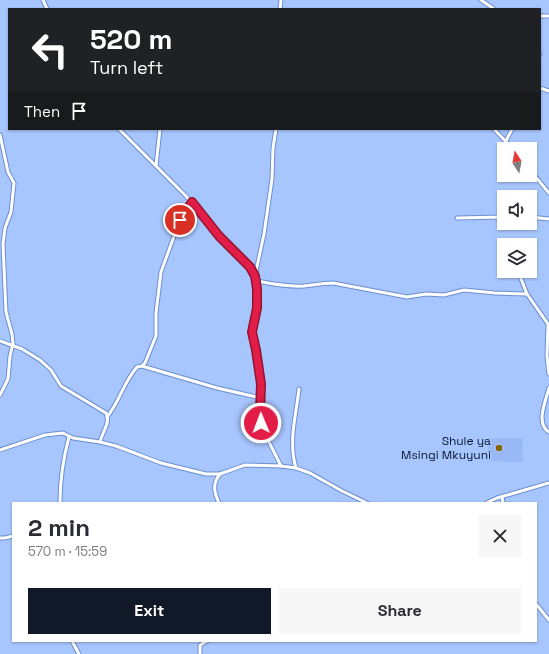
<!DOCTYPE html>
<html lang="en">
<head>
<meta charset="utf-8">
<style>
	body { margin:0; font-family:"Space Grotesk",sans-serif; background:#f7f7f7; color:#2b2b33; height:100vh; display:flex; flex-direction:column; font-size:15px; white-space:nowrap }
	* { box-sizing:border-box; margin:0 }
	p { font-size:13px; color:#7c7c81 }
	.icon { flex:none; width:22px; height:22px; fill:none; stroke:currentColor; stroke-width:2; stroke-linecap:round; stroke-linejoin:round }
	.map { position:relative; flex:1; overflow:hidden }
	.side { position:absolute; left:12px; top:502px; width:525px; height:140px; display:flex; flex-direction:column; background:#fff; border-radius:0px; box-shadow:0 1px 3px #0004 }
	.side>* { flex:none }
	.guide { position:absolute; left:8px; top:8px; width:533px; height:122px; border-radius:0px; box-shadow:0 1px 3px #0004; background:#202124; color:#fff; overflow:hidden }
	.needle { width:26px; rotate:349deg }
	.fabs { position:absolute; left:497px; top:142px; display:grid; gap:8px }
	.fabs a { display:grid; place-items:center; width:40px; height:40px; border-radius:0px; background:#fff; box-shadow:0 1px 3px #0004; font-size:20px }
	.pin { position:absolute; display:grid; place-items:center; width:34px; height:34px; color:#fff; margin:-17px; border:2px solid #fff; border-radius:50%; box-shadow:0 1px 4px #0007 }
	.me { position:absolute; width:44px; margin:-22px; rotate:359deg; stroke-linejoin:round; filter:drop-shadow(0 0 3px #0008) }
	.turn { display:flex; align-items:center; gap:14px; height:84px; padding:0 16px; font-size:18px }
	.turn .icon { width:52px; height:52px; stroke-width:2.5 }
	.turn b { display:block; font-size:28px; line-height:34px }
	.then { display:flex; align-items:center; height:38px; padding:0 16px; background:#0003; gap:8px; font-size:15px }
	.round { display:grid; place-items:center; flex:none; width:42px; height:42px; border-radius:0px; background:#f7f7f7 }
	.overview { display:flex; align-items:center; justify-content:space-between; height:68px; padding:0 16px }
	h1 { font-size:24px; font-weight:700; line-height:30px }
	.action { display:flex; gap:8px; margin-top:auto; padding:8px 16px }
	.action a { flex:1; height:46px; border-radius:0px; background:#111827; color:#fff; font-size:16px; font-weight:700; line-height:46px; text-align:center }
	.action a+a { background:#f7f7f7; color:#2b2b33 }
	.map>svg:first-child { display:block }
</style>
</head>
<body>
<div class="map">
<svg width="549" height="654" viewBox="0 0 549 654">
	<rect width="100%" height="100%" fill="#a7c6ff"/>
	<polygon fill="#98b9f6" points="488,438 522,438 523,462 488,461"/>
	<g fill="none" stroke-linecap="round" stroke-linejoin="round">
		<defs>
			<g id="minor">
				<polyline points="43,0 47,9"/>
				<polyline points="481,0 494,9"/>
				<polyline points="280,9 281,0"/>
				<polyline points="540,16 549,16"/>
				<polyline points="540,53 540,54"/>
				<polyline points="540,88 549,91"/>
				<polyline points="119,129 186,196 219,235 250,267 255,276 257,289 257,308 252,332 258,357 261,384 260,417 266,436 281,466"/>
				<polyline points="494,129 513,149"/>
				<polyline points="0,135 8,172 14,183 11,212 5,228 3,244 6,312 12,334 13,343 10,356 8,379 0,395"/>
				<polyline points="506,141 512,129"/>
				<polyline points="156,166 160,129"/>
				<polyline points="530,170 549,193"/>
				<polyline points="530,217 549,219"/>
				<polyline points="457,218 504,217"/>
				<polyline points="507,245 507,241"/>
				<polyline points="518,271 527,294 548,324 547,356 549,374"/>
				<polyline points="255,276 264,234 272,179 273,148 276,129"/>
				<path d="M 257,281 C 272,284 288,287 304,286 C 314,285 323,283 333,283 L 407,297 L 426,294 L 444,295 L 464,290 L 495,293 L 527,294"/>
				<path d="M 0,341 L 22,349 L 40,360 L 51,370 L 61,386 L 106,413 C 111,423 102,432 100,442"/>
				<polyline points="142,366 217,388 261,398"/>
				<path d="M 549,388 C 546,400 535,424 549,432"/>
				<path d="M 107,417 C 120,401 123,383 137,367 L 142,366 L 145,363 L 156,336 L 156,313 L 161,272 L 181,217 L 192,202"/>
				<polyline points="0,450 45,435 63,433 73,438 100,442 116,446 161,463 206,474 220,474 245,465 281,466 296,468 310,473 342,491 367,503"/>
				<path d="M 296,468 C 288,442 296,416 299,389"/>
				<polyline points="502,497 503,503"/>
				<path d="M 60,503 C 60,480 63,459 69,437"/>
				<path d="M 219,503 C 214,492 212,484 220,474"/>
				<polyline points="486,503 497,498 549,483"/>
				<polyline points="0,538 5,538 13,536"/>
				<polyline points="536,604 549,620"/>
				<polyline points="72,641 79,654"/>
				<polyline points="200,654 200,645 207,641"/>
			</g>
		</defs>
		<use href="#minor" stroke="#6a8ed1" stroke-width="5"/>
		<use href="#minor" stroke="#fff" stroke-width="3"/>
	</g>
	<g fill="none" stroke-linecap="round" stroke-linejoin="round">
		<defs>
			<polyline id="route" points="180,220 192,202 219,236 250,267 255,276 257,289 257,308 252,332 256,350 261,384 260,412 261,423"/>
		</defs>
		<use href="#route" stroke="#92132f" stroke-width="10"/>
		<use href="#route" stroke="#e11d48" stroke-width="7"/>
	</g>
	<circle fill="#896300" stroke="#a7c6ff" stroke-width="1.5" cx="499" cy="448" r="4"/>
	<g text-anchor="middle" dominant-baseline="central" stroke-width="3" stroke-linejoin="round" paint-order="stroke">
		<g font-size="12" fill="#0a1731" stroke="#a7c6ff" text-anchor="end">
			<text x="491" y="441">Shule ya<tspan x="491" dy="14">Msingi Mkuyuni</tspan></text>
		</g>
	</g>
</svg>
<div class="fabs">
<a><svg class="needle" viewBox="-14 -14 28 28"><path d="M0-13l5 13h-10z" fill="#e53935"/><path d="M0 13l5-13h-10z" fill="#7c7c81"/></svg></a>
<a><svg class="icon" aria-label="sound" viewBox="0 0 24 24"><path d="M4 9h4l5-4v14l-5-4H4zM17 9q2 3 0 6"/></svg></a>
<a><svg class="icon" aria-label="layers" viewBox="0 0 24 24"><path d="M12 4l9 5-9 5-9-5zM3 14l9 5 9-5"/></svg></a>
</div>
<div class="pin" style="left:180px;top:220px;background:#d93025"><svg class="icon" aria-label="arrive" viewBox="0 0 24 24"><path d="M6 21V4h12l-3 4 3 4H6"/></svg></div>
<svg class="me" style="left:261px;top:423px" viewBox="-20 -20 40 40"><circle r="17" fill="#e11d48" stroke="#fff" stroke-width="3"/><path d="M0-11L8 9 0 5-8 9z" fill="#fff"/></svg>
<div class="guide">
<div class="turn"><svg class="icon" aria-label="left" viewBox="0 0 24 24"><path d="M17 20v-9H6M10 6l-5 5 5 5"/></svg><div><b>520 m</b>Turn left</div></div>
<div class="then">Then<svg class="icon" aria-label="arrive" viewBox="0 0 24 24"><path d="M6 21V4h12l-3 4 3 4H6"/></svg></div>
</div>
<section class="side">
<div class="overview"><div><h1>2 min</h1><p>570 m · 15:59</p></div><a class="round"><svg class="icon" aria-label="close" viewBox="0 0 24 24"><path d="M6 6l12 12M18 6L6 18"/></svg></a></div>
<div class="action"><a>Exit</a><a>Share</a></div>
</section>
</div>
</body>
</html>
